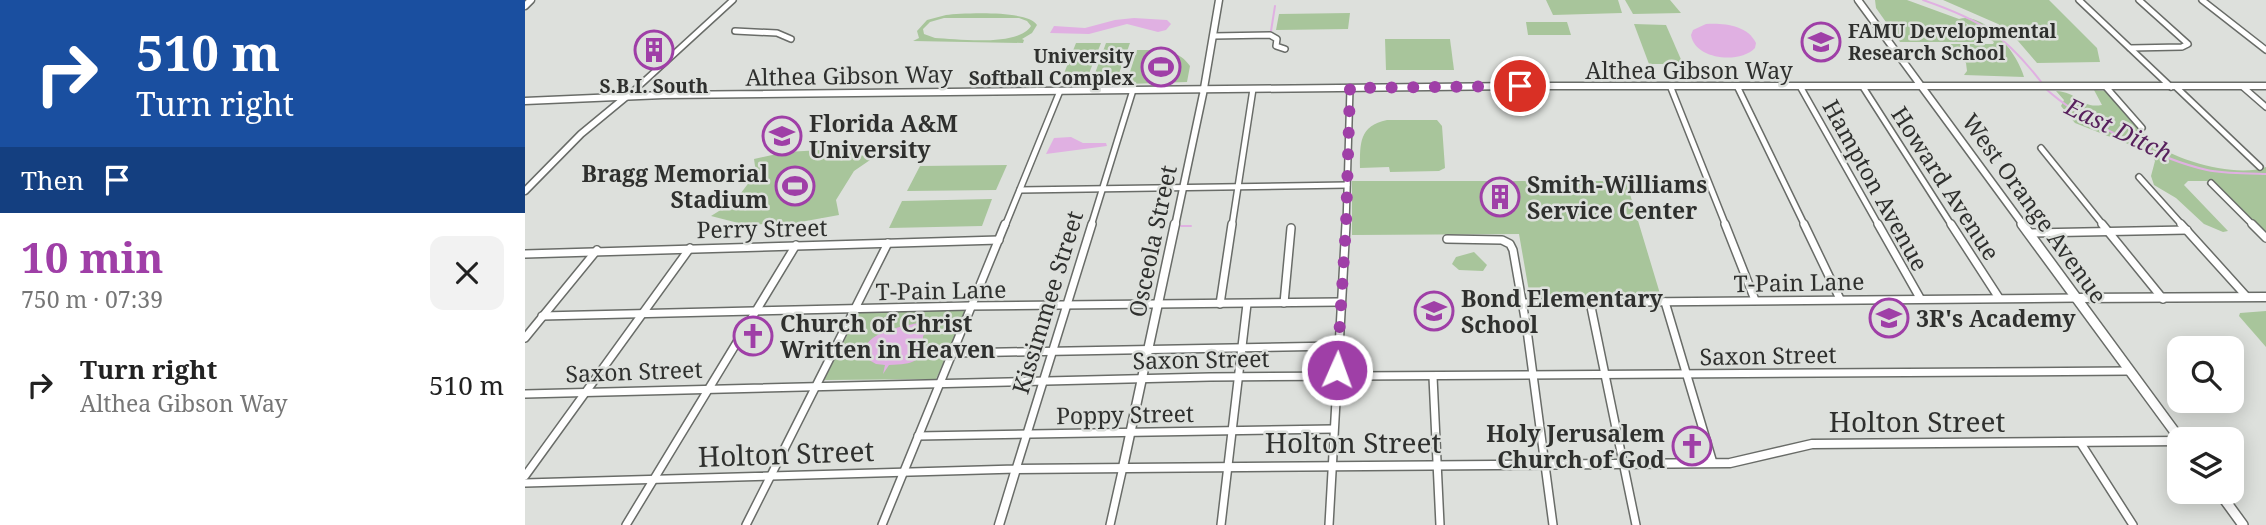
<!DOCTYPE html>
<html lang="en">
<head>
<meta charset="utf-8">
<style>
	body { margin:0; font-family:"Noto Serif",serif; background:#f2f2f2; color:#222; height:100vh; display:flex; flex-direction:column; font-size:26px; white-space:nowrap }
	* { box-sizing:border-box; margin:0 }
	p { font-size:23px; color:#767676 }
	.icon { flex:none; width:38px; height:38px; fill:none; stroke:currentColor; stroke-width:2; stroke-linecap:round; stroke-linejoin:round }
	.map { position:relative; flex:1; overflow:hidden }
	.panel { display:flex; flex-direction:column; background:#fff; width:525px }
	.panel>* { flex:none }
	.guide { background:#1a4fa0; color:#fff; overflow:hidden }
	.controls { position:absolute; left:1642px; top:336px; display:grid; gap:14px }
	.controls a { display:grid; place-items:center; width:77px; height:77px; border-radius:14px; background:#fff; box-shadow:0 4px 18px #0003; font-size:35px }
	.pin { position:absolute; display:grid; place-items:center; width:60px; height:60px; color:#fff; margin:-30px; border:4px solid #fff; border-radius:50%; box-shadow:0 2px 7px #0007 }
	.me { position:absolute; width:77px; margin:-38px; rotate:2deg; stroke-linejoin:round; filter:drop-shadow(0 0 5px #0008) }
	.turn { display:flex; align-items:center; gap:24px; height:147px; padding:0 21px; font-size:32px }
	.turn .icon { width:91px; height:91px; stroke-width:2.5 }
	.turn b { display:block; font-size:49px; line-height:60px }
	.then { display:flex; align-items:center; height:66px; padding:0 21px; background:#0003; gap:14px; font-size:26px }
	.round { display:grid; place-items:center; flex:none; width:74px; height:74px; border-radius:14px; background:#f2f2f2 }
	.summary { display:flex; align-items:center; justify-content:space-between; height:119px; padding:0 21px }
	h1 { font-size:42px; font-weight:700; line-height:52px; color:#9f3fa7 }
	ul { padding:0; list-style:none }
	li { display:flex; align-items:center; gap:21px; height:105px; padding:0 21px }
	li div { flex:1 }
	li b { display:block; font-size:26px }
	li em { font-style:normal }
	main { display:flex; flex:1; min-height:0 }
	.map>svg:first-child { display:block }
</style>
</head>
<body>
<main>
<section class="panel">
<div class="guide">
<div class="turn"><svg class="icon" aria-label="right" viewBox="0 0 24 24"><path d="M7 20v-9h11M14 6l5 5-5 5"/></svg><div><b>510 m</b>Turn right</div></div>
<div class="then">Then<svg class="icon" aria-label="arrive" viewBox="0 0 24 24"><path d="M6 21V4h12l-3 4 3 4H6"/></svg></div>
</div>
<div class="summary"><div><h1>10 min</h1><p>750 m · 07:39</p></div><a class="round"><svg class="icon" aria-label="close" viewBox="0 0 24 24"><path d="M6 6l12 12M18 6L6 18"/></svg></a></div>
<ul>
<li><svg class="icon" aria-label="right" viewBox="0 0 24 24"><path d="M7 20v-9h11M14 6l5 5-5 5"/></svg><div><b>Turn right</b><p>Althea Gibson Way</p></div><em>510 m</em></li>
</ul>
</section>
<div class="map">
<svg width="1741" height="525" viewBox="0 0 1741 525">
	<rect width="100%" height="100%" fill="#dde0dc"/>
	<g fill="#a8c59b" fill-rule="evenodd">
		<polygon points="1021,0 1093,0 1097,13 1028,15"/>
		<polygon points="1100,0 1145,0 1156,13 1108,14"/>
		<path d="M 1350,0 L 1382,0 L 1434,19 C 1460,11 1493,54 1499,77 L 1439,75 L 1442,71 L 1441,63 L 1425,47 L 1426,44 L 1468,44 L 1469,42 L 1438,21 L 1453,35 L 1456,42 L 1375,42 L 1351,8 Z"/>
		<polygon points="1418,0 1524,0 1572,48 1575,62 1512,63 1487,34 1473,24"/>
		<polygon points="825,13 823,29 751,30 754,14"/>
		<path d="M 421,15 C 439,13 504,10 512,25 L 507,33 L 497,39 L 499,40 L 498,43 L 388,41 L 394,38 L 392,31 L 402,20 ZM 419,18 L 494,18 L 502,21 L 506,26 C 493,47 432,39 410,38 L 399,34 L 398,29 L 405,22 Z"/>
		<polygon points="1001,22 1042,22 1046,35 1003,35"/>
		<polygon points="1109,24 1141,25 1158,64 1124,64"/>
		<polygon points="860,39 925,39 929,70 861,70"/>
		<polygon points="551,43 576,43 563,76 538,76"/>
		<polygon points="581,43 605,43 593,76 569,76"/>
		<path d="M 612,50 C 632,50 653,48 665,66 L 662,82 L 603,84 L 599,81 L 601,75 L 604,75 Z"/>
		<path d="M 1569,90 L 1582,91 C 1596,107 1610,127 1626,141 C 1650,161 1712,178 1741,167 L 1741,236 L 1686,181 L 1663,181 L 1659,185 L 1703,231 L 1698,232 L 1679,224 L 1651,198 L 1629,185 L 1626,176 L 1630,161 L 1626,153 L 1550,123 L 1536,106 L 1539,100 L 1531,91 C 1554,92 1555,109 1577,105 Z"/>
		<path d="M 862,120 L 912,120 L 917,126 L 920,168 L 914,171 L 865,172 L 864,167 L 835,168 C 835,143 834,126 862,120 Z"/>
		<polygon points="297,150 323,152 348,158 329,171 311,200 314,215 259,225 259,223 221,225 186,216 210,201 231,173 229,159 261,152"/>
		<polygon points="482,165 471,190 382,191 395,166"/>
		<polygon points="827,181 1101,181 1136,297 1005,297 994,234 827,235"/>
		<polygon points="467,199 457,226 364,228 377,201"/>
		<polygon points="949,252 962,265 958,271 934,270 927,264 931,257"/>
		<polygon points="442,310 411,379 299,380 334,312"/>
		<polygon points="1741,311 1741,347 1714,316 1715,313"/>
	</g>
	<g fill="#e0b0e2">
		<polygon points="609,18 642,20 646,24 641,30 633,32 602,24 564,34 525,33 529,26 560,28 590,20"/>
		<path d="M 1181,24 C 1199,23 1222,25 1231,43 L 1230,48 C 1215,64 1170,60 1166,35 L 1168,30 Z"/>
		<polygon points="546,137 558,143 581,143 582,146 521,154 529,138"/>
		<path d="M 399,322 L 408,325 L 398,336 C 398,363 389,364 364,365 L 358,374 L 360,365 L 351,364 L 337,356 C 339,331 379,326 399,322 Z"/>
	</g>
	<g fill="none" stroke-linecap="round" stroke-linejoin="round">
		<g stroke="#e0b0e2" stroke-width="2">
			<path d="M 1398,0 C 1456,20 1479,34 1517,83"/>
			<polyline points="746,31 750,6"/>
			<path d="M 1520,88 C 1554,120 1637,160 1682,170 C 1701,174 1721,173 1741,174"/>
			<polyline points="656,226 666,226"/>
		</g>
		<defs>
			<g id="minor-far1">
				<polyline points="1554,0 1646,87"/>
				<polyline points="1677,0 1741,50"/>
				<polyline points="210,31 252,33 266,39"/>
				<polyline points="688,36 745,35 752,39 751,46 760,49"/>
				<polyline points="1605,48 1657,47 1663,44 1614,0"/>
				<polyline points="1338,87 1427,226"/>
				<polyline points="1581,87 1617,128"/>
				<polyline points="1651,87 1735,167"/>
				<polyline points="1718,87 1741,107"/>
				<polyline points="1146,88 1201,226"/>
				<polyline points="1213,88 1280,226"/>
				<polyline points="1276,88 1354,226"/>
				<polyline points="103,96 208,0"/>
				<polyline points="1516,148 1579,226"/>
				<polyline points="1614,177 1658,226"/>
				<polyline points="1686,183 1729,226"/>
				<polyline points="495,190 822,185"/>
				<polyline points="480,226 535,91"/>
				<polyline points="566,226 608,90"/>
				<polyline points="707,226 728,89"/>
				<polyline points="821,226 825,88"/>
			</g>
			<g id="minor">
				<polyline points="1200,224 1230,300"/>
				<polyline points="1279,224 1315,299"/>
				<polyline points="1353,224 1395,298"/>
				<polyline points="1426,224 1474,298"/>
				<polyline points="1577,224 1638,299"/>
				<polyline points="1656,224 1722,297"/>
				<polyline points="1727,224 1741,238"/>
				<polyline points="1504,233 1662,230"/>
				<polyline points="922,239 977,240 985,244 988,250 1002,330 1028,525"/>
				<polyline points="0,254 474,240"/>
				<polyline points="1065,302 1111,525"/>
				<polyline points="1140,302 1188,463"/>
				<polyline points="759,303 766,228"/>
				<polyline points="998,303 1552,298"/>
				<polyline points="695,304 707,224"/>
				<polyline points="17,316 444,306 815,302"/>
				<polyline points="0,338 72,250"/>
				<polyline points="430,353 812,346"/>
				<polyline points="908,377 915,525"/>
				<polyline points="0,394 685,377 1605,371"/>
				<polyline points="393,436 808,429"/>
				<polyline points="1555,442 1608,525"/>
				<polyline points="0,476 165,248"/>
				<polyline points="0,483 491,469 567,224"/>
				<polyline points="101,525 271,245"/>
				<polyline points="221,525 363,243"/>
				<polyline points="357,525 480,224"/>
				<polyline points="585,525 598,467"/>
				<polyline points="696,525 722,304"/>
				<polyline points="804,525 821,224"/>
			</g>
			<g id="tertiary-far1">
				<polyline points="0,6 6,0"/>
				<polyline points="0,101 138,95 995,86 1741,86"/>
				<polyline points="0,191 56,134 102,96"/>
				<polyline points="650,226 678,94 694,0"/>
			</g>
			<g id="tertiary">
				<polyline points="1552,298 1741,297"/>
				<polyline points="598,467 650,224"/>
				<polyline points="474,525 491,469 1205,463 1287,444 1654,441"/>
			</g>
			<polyline id="secondary-far1" points="1333,0 1499,226"/>
			<g id="secondary">
				<polyline points="1497,224 1655,439"/>
				<polyline points="1694,492 1718,525"/>
			</g>
		</defs>
		<use href="#minor-far1" stroke="#696c68" stroke-width="8"/>
		<use href="#minor" stroke="#696c68" stroke-width="10"/>
		<use href="#tertiary-far1" stroke="#696c68" stroke-width="9"/>
		<use href="#tertiary" stroke="#696c68" stroke-width="11"/>
		<use href="#secondary-far1" stroke="#696c68" stroke-width="9"/>
		<use href="#secondary" stroke="#696c68" stroke-width="12"/>
		<use href="#minor-far1" stroke="#fff" stroke-width="5"/>
		<use href="#minor" stroke="#fff" stroke-width="7"/>
		<use href="#tertiary-far1" stroke="#fff" stroke-width="6"/>
		<use href="#tertiary" stroke="#fff" stroke-width="8"/>
		<use href="#secondary-far1" stroke="#fff" stroke-width="6"/>
		<use href="#secondary" stroke="#fff" stroke-width="9"/>
	</g>
	<g fill="none" stroke-linecap="round" stroke-linejoin="round">
		<polyline stroke="#9f3fa7" stroke-width="12" stroke-dasharray="0 21.6" points="812,370 821,225 825,88 995,86"/>
	</g>
	<defs>
		<symbol id="school-ring" viewBox="-11 -11 22 22"><circle r="9.5" fill="#dde0dc" stroke="#9f3fa7" stroke-width="1.5"/><path d="M0-5L7-2L0 1L-7-2ZM-4 1L0 2.5L4 1V4Q0 6-4 4Z" fill="#9f3fa7"/></symbol>
		<symbol id="building-ring" viewBox="-11 -11 22 22"><circle r="9.5" fill="#dde0dc" stroke="#9f3fa7" stroke-width="1.5"/><path d="M-4-6H4V6H1V3H-1V6H-4ZM-2.5-4.3h1.7v1.8h-1.7ZM.8-4.3h1.7v1.8H.8ZM-2.5-1h1.7V.8h-1.7ZM.8-1h1.7V.8H.8Z" fill="#9f3fa7"/></symbol>
		<symbol id="stadium-ring" viewBox="-11 -11 22 22"><circle r="9.5" fill="#dde0dc" stroke="#9f3fa7" stroke-width="1.5"/><path d="M0-5a6.5 5 0 1 0 0 10a6.5 5 0 1 0 0-10ZM-3.5-1.8h7v3.6h-7Z" fill="#9f3fa7"/></symbol>
		<symbol id="university-ring" viewBox="-11 -11 22 22"><circle r="9.5" fill="#dde0dc" stroke="#9f3fa7" stroke-width="1.5"/><path d="M0-5L7-2L0 1L-7-2ZM-4 1L0 2.5L4 1V4Q0 6-4 4Z" fill="#9f3fa7"/></symbol>
		<symbol id="church-ring" viewBox="-11 -11 22 22"><circle r="9.5" fill="#dde0dc" stroke="#9f3fa7" stroke-width="1.5"/><path d="M-1.2-6h2.4v3.5h3.3v2.4h-3.3V6h-2.4V-.1h-3.3v-2.4h3.3Z" fill="#9f3fa7"/></symbol>
	</defs>
	<g fill-rule="evenodd">
		<use href="#school-ring" x="1274" y="20" width="44" height="44"/>
		<use href="#building-ring" x="107" y="28" width="44" height="44"/>
		<use href="#stadium-ring" x="614" y="45" width="44" height="44"/>
		<use href="#university-ring" x="235" y="114" width="44" height="44"/>
		<use href="#stadium-ring" x="248" y="164" width="44" height="44"/>
		<use href="#building-ring" x="953" y="175" width="44" height="44"/>
		<use href="#school-ring" x="887" y="289" width="44" height="44"/>
		<use href="#school-ring" x="1342" y="296" width="44" height="44"/>
		<use href="#church-ring" x="206" y="314" width="44" height="44"/>
		<use href="#church-ring" x="1145" y="424" width="44" height="44"/>
	</g>
	<g text-anchor="middle" dominant-baseline="central" stroke-width="5" stroke-linejoin="round" paint-order="stroke">
		<g font-size="19" font-weight="bold" fill="#2f302e" stroke="#dde0dc" text-anchor="start">
			<text x="1323" y="31">FAMU Developmental<tspan x="1323" dy="22">Research School</tspan></text>
			<text x="609" y="56" text-anchor="end">University<tspan x="609" dy="22">Softball Complex</tspan></text>
			<text x="129" y="86" text-anchor="middle">S.B.I. South</text>
		</g>
		<g font-size="23" fill="#2f302e" stroke="#dde0dc">
			<text x="1164" y="70">Althea Gibson Way</text>
			<text transform="translate(324 75) rotate(-1)">Althea Gibson Way</text>
			<text transform="translate(1421 183) rotate(57)">Howard Avenue</text>
			<text transform="translate(1351 185) rotate(61)">Hampton Avenue</text>
			<text transform="translate(1510 208) rotate(54)">West Orange Avenue</text>
			<text transform="translate(237 228) rotate(-1)">Perry Street</text>
			<text transform="translate(627 241) rotate(-78)">Osceola Street</text>
			<text transform="translate(1274 282) rotate(-1)">T-Pain Lane</text>
			<text transform="translate(416 290) rotate(-1)">T-Pain Lane</text>
			<text transform="translate(522 302) rotate(-73)">Kissimmee Street</text>
			<text transform="translate(1243 355) rotate(-1)">Saxon Street</text>
			<text transform="translate(676 359) rotate(-1)">Saxon Street</text>
			<text transform="translate(109 371) rotate(-2)">Saxon Street</text>
			<text transform="translate(600 414) rotate(-1)">Poppy Street</text>
		</g>
		<g font-size="23" font-weight="bold" fill="#2f302e" stroke="#dde0dc" text-anchor="start">
			<text x="284" y="123">Florida A&amp;M<tspan x="284" dy="26">University</tspan></text>
			<text x="243" y="173" text-anchor="end">Bragg Memorial<tspan x="243" dy="26">Stadium</tspan></text>
			<text x="1002" y="184">Smith-Williams<tspan x="1002" dy="26">Service Center</tspan></text>
			<text x="936" y="298">Bond Elementary<tspan x="936" dy="26">School</tspan></text>
			<text x="1391" y="318">3R's Academy</text>
			<text x="255" y="323">Church of Christ<tspan x="255" dy="26">Written in Heaven</tspan></text>
			<text x="1140" y="433" text-anchor="end">Holy Jerusalem<tspan x="1140" dy="26">Church of God</tspan></text>
		</g>
		<g font-size="24" font-style="italic" fill="#58215d" stroke="#dde0dc">
			<text transform="translate(1594 129) rotate(26)">East Ditch</text>
		</g>
		<g font-size="28" fill="#2f302e" stroke="#dde0dc">
			<text x="1392" y="421">Holton Street</text>
			<text x="828" y="442">Holton Street</text>
			<text transform="translate(261 453) rotate(-2)">Holton Street</text>
		</g>
	</g>
</svg>
<div class="controls">
<a><svg class="icon" aria-label="search" viewBox="0 0 24 24"><circle cx="10" cy="10" r="6"/><path d="M15 15l6 6"/></svg></a>
<a><svg class="icon" aria-label="layers" viewBox="0 0 24 24"><path d="M12 4l9 5-9 5-9-5zM3 14l9 5 9-5"/></svg></a>
</div>
<div class="pin" style="left:995px;top:86px;background:#d93025"><svg class="icon" aria-label="arrive" viewBox="0 0 24 24"><path d="M6 21V4h12l-3 4 3 4H6"/></svg></div>
<svg class="me" style="left:812px;top:370px" viewBox="-20 -20 40 40"><circle r="17" fill="#9f3fa7" stroke="#fff" stroke-width="3"/><path d="M0-11L8 9 0 5-8 9z" fill="#fff"/></svg>
</div>
</main>
</body>
</html>
